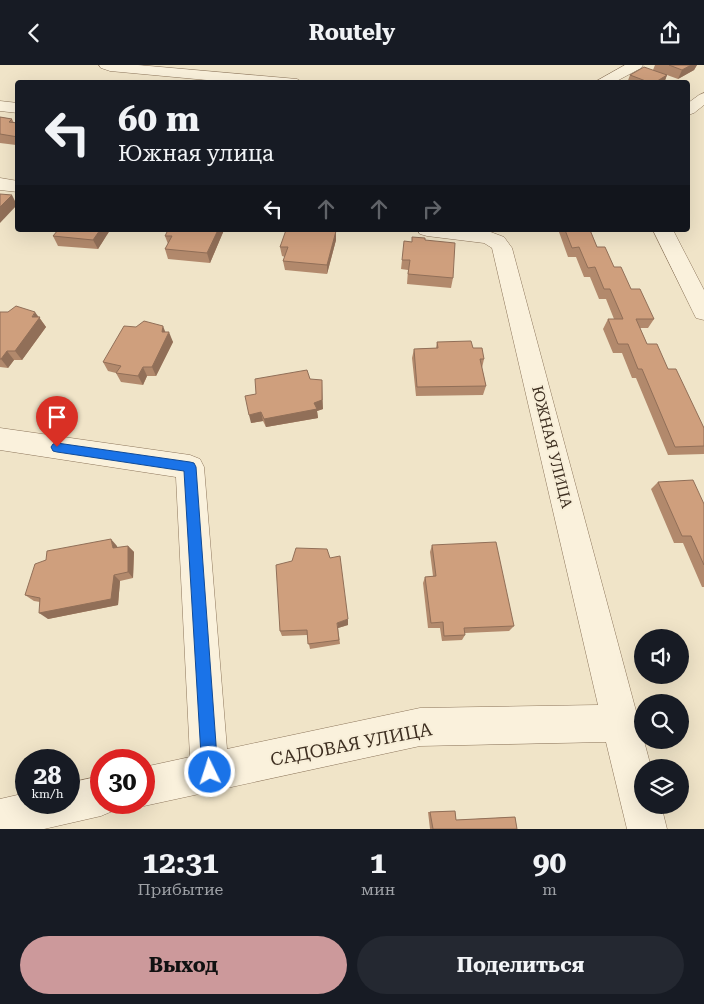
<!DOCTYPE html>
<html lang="ru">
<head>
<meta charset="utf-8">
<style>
	body { margin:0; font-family:"Roboto Serif",serif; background:#242831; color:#f1f3f6; height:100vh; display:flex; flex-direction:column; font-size:19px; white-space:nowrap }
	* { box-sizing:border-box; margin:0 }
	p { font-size:16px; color:#9ea1a6 }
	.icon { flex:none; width:28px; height:28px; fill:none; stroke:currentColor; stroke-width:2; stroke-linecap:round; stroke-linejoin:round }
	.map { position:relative; height:764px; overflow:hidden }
	.drawer { display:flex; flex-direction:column; background:#171b24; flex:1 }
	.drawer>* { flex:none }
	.banner { position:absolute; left:15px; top:15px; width:675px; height:152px; border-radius:5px; box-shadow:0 5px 20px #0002; background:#171b24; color:#f1f3f6; overflow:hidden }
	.buttons { position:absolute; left:634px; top:564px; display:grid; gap:10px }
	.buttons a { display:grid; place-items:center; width:55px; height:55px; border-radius:50%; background:#171b24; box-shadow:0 5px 20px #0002; font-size:25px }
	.speed { position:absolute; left:15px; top:684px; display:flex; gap:10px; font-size:25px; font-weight:700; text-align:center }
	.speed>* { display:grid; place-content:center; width:65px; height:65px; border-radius:50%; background:#171b24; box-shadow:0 5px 20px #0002; line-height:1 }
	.speed small { font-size:12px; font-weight:400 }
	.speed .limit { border:8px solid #d22; background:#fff; color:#111 }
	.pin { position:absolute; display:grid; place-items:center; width:42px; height:42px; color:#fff; margin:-51px -21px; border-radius:50% 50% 50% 0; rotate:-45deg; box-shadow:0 0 5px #0007 }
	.pin .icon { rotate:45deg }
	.me { position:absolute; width:55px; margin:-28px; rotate:356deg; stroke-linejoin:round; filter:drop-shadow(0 0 4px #0008) }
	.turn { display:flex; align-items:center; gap:18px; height:105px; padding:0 20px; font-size:22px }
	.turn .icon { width:65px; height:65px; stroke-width:2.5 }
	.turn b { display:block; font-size:35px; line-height:42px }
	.lanes { display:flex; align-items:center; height:48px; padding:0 20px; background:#0003; justify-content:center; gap:25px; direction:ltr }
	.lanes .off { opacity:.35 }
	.eta { display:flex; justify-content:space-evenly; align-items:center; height:85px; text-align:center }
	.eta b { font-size:30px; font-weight:700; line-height:35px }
	.primary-button { display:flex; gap:10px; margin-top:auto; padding:10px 20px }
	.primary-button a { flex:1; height:58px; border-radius:30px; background:#cc999b; color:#111; font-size:20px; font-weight:700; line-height:58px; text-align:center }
	.primary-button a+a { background:#242831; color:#f1f3f6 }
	header { display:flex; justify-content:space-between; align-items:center; height:65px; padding:0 20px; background:#171b24; font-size:22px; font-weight:700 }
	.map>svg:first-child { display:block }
</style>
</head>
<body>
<header><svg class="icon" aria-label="back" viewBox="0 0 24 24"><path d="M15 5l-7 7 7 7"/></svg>Routely<svg class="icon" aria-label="share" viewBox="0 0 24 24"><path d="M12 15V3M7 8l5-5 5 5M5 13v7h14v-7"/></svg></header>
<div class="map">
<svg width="704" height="764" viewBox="0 0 704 764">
	<rect width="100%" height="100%" fill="#f0e4c8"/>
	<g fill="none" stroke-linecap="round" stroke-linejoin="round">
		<defs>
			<g id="minor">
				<polygon points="99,0 138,0 297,14 304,18 239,18 110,6 101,3"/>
				<polygon points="625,0 643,0 641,3 613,18 593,18"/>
				<polygon points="704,28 704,40 694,48 688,50 688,38 699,30"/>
				<polygon points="0,36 18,38 18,48 0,46"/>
				<polygon points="0,113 18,116 18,127 0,125"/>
				<polygon points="417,165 488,166 504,172 512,183 651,702 642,702 642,740 661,740 667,764 627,764 606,677 420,681 144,741 137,738 144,738 144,702 190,692 176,412 0,385 0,363 190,390 200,394 204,402 227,684 420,643 598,640 492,183 484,178 427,171 420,169"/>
				<polygon points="653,165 673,165 704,225 704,255 696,253 693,247"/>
				<polygon points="101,711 101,738 118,738 115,745 101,751 44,764 0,764 0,734 26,728 26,738 69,738 69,718"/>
			</g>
		</defs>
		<use href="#minor" stroke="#8d765c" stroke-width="1"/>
		<use href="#minor" fill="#faf1dc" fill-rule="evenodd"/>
	</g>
	<g fill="#b2896c">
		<polygon points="655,0 697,0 694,5 678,14 667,10 664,18 627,18 630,10 653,5"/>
		<polygon points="0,52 12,54 14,58 18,58 18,83 16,80 0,78"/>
		<polygon points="58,165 110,165 98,184 58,181 53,171"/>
		<polygon points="224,165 210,198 168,194 165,184 168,179 165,171"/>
		<polygon points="559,165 590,165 597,182 614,202 654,254 648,263 640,263 647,279 668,304 704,363 704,389 668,390 636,313 632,313 622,288 613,288 603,264 608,254 614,254 606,234 599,234 590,212 584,212 576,192 568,192 559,167"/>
		<polygon points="336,166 336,175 327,209 285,205 283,196 285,192 282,191 280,182"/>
		<polygon points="425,175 453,213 451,223 407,219 408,205 401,204 402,195 412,177"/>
		<polygon points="0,247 39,252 46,262 22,295 14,295 8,303 0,302"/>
		<polygon points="166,267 173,277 156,311 147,311 143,320 121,317 116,308 108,306 103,297"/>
		<polygon points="437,277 473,283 484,294 482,303 486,321 483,330 416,331 412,293 414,284 436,283"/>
		<polygon points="256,329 323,344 317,346 318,353 266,362 263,356 251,358"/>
		<polygon points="658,417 704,439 704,522 702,522 683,478 674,478 651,424"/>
		<polygon points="432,480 514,561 509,566 465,568 465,570 462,575 442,576 440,563 428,563 423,518 425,512 433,511 430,487"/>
		<polygon points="117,481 117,483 128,481 134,487 133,513 120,516 118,540 48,554 40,537 34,536 25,530 46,495"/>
		<polygon points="348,560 338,563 340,579 310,584 307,570 282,571 280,566"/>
		<polygon points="455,746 456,755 515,752 517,764 430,764 428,747"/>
	</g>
	<g fill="#916f58">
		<polygon points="691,0 697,0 694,5 678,14 682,5"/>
		<polygon points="667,10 664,18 654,18"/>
		<polygon points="12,130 17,140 0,158 0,142"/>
		<polygon points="100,165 110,165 98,184 93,175"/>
		<polygon points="218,165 224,165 210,198 207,188"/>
		<polygon points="336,166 336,175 327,209 327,200"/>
		<polygon points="35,247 46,262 22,295 15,286"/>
		<polygon points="163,261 167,271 169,267 173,277 156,311 152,302"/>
		<polygon points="7,286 14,295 8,303 1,294"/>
		<polygon points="143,302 147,311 143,320 138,311"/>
		<polygon points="322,315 323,344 317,346 318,353 266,362 264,354 314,338"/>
		<polygon points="261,347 263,356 251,358 249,350"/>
		<polygon points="111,474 117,481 119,490 113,483"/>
		<polygon points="128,481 134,487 133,513 128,507"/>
		<polygon points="114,510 120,516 118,540 48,554 39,548"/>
		<polygon points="348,554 348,560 338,563 337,558"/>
	</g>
	<g fill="#cf9f7d" stroke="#916f58">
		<polygon points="669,0 691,0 682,5"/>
		<polygon points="644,2 667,10 654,18 651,18 630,10"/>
		<polygon points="0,52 12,54 9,57 18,58 18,72 0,69"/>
		<polygon points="0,129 12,130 0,142"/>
		<polygon points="58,165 100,165 93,175 53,171"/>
		<polygon points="168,165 218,165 207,188 165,184 172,171 165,171"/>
		<polygon points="286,165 336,166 327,200 283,196 288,182 280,182"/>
		<polygon points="565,165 590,165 597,182 605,182 614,202 621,202 631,224 640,224 654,254 636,254 647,279 657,279 668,304 676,304 704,363 704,381 675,382 642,304 638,304 628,279 618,279 608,254 623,254 610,224 604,224 595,202 588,203 579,182 572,183"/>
		<polygon points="412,172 425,173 425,175 455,178 453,213 408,209 410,195 402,195 404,176 412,177"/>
		<polygon points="16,241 35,247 32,252 40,252 15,286 7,286 1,294 0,294 0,247 8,247"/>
		<polygon points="144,256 163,261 162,267 169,267 152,302 143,302 138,311 116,308 121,301 103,297 124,261 136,262"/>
		<polygon points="471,276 473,283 482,283 484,294 480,294 486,321 417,322 414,284 438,283 437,277"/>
		<polygon points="307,305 310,314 322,315 322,335 314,338 317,344 264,354 261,347 249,350 245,331 256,329 255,314"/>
		<polygon points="693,415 704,439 704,500 691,471 682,471 658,417"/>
		<polygon points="111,474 113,483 128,481 128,507 114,510 111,534 39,548 40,533 25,530 35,499 46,495 47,486"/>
		<polygon points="496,477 514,561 464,563 465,570 444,571 443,557 431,558 425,512 436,511 432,480"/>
		<polygon points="296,483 327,484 330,493 340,491 348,554 337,558 339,575 308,579 307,565 280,566 276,500 292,496"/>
		<polygon points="455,746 456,755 515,752 517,764 433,764 430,747"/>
	</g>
	<polygon fill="#1a73e8" stroke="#114b97" points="57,378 190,397 194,398 196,402 218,707 215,713 210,715 204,713 202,707 184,406 57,387 53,386 51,382 53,379"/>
	<g text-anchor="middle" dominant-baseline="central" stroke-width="4" stroke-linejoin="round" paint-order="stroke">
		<g font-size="15" fill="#3d2e20" stroke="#f7eed8">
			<text transform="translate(552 382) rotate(76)">ЮЖНАЯ УЛИЦА</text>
		</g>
		<g font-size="18" fill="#3d2e20" stroke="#f7eed8">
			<text transform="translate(351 679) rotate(-11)">САДОВАЯ УЛИЦА</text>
		</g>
	</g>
</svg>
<div class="buttons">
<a><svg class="icon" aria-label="sound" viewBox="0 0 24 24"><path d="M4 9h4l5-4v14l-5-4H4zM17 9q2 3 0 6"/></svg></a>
<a><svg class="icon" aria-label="search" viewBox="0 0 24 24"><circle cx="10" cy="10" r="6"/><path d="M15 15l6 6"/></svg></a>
<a><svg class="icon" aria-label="layers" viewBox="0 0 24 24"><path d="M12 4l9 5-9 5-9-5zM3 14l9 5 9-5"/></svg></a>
</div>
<div class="speed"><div>28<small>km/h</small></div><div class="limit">30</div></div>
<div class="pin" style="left:57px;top:382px;background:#d93025"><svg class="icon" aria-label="arrive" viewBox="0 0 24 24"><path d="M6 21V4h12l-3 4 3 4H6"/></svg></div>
<svg class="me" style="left:210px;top:707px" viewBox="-20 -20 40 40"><circle r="17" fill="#1a73e8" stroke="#fff" stroke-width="3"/><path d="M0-11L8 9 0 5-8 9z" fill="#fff"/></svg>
<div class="banner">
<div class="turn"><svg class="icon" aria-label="left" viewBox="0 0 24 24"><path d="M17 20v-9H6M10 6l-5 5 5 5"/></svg><div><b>60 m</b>Южная улица</div></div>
<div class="lanes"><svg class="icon" aria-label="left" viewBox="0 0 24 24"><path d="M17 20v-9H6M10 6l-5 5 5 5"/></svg><svg class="icon off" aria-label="ahead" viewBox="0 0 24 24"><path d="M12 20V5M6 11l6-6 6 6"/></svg><svg class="icon off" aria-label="ahead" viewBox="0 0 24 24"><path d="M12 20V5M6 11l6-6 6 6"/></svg><svg class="icon off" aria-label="right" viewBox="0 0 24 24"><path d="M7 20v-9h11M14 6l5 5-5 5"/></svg></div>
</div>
</div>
<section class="drawer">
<div class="eta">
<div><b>12:31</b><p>Прибытие</p></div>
<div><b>1</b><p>мин</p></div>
<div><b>90</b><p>m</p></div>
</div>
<div class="primary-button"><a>Выход</a><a>Поделиться</a></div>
</section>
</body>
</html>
